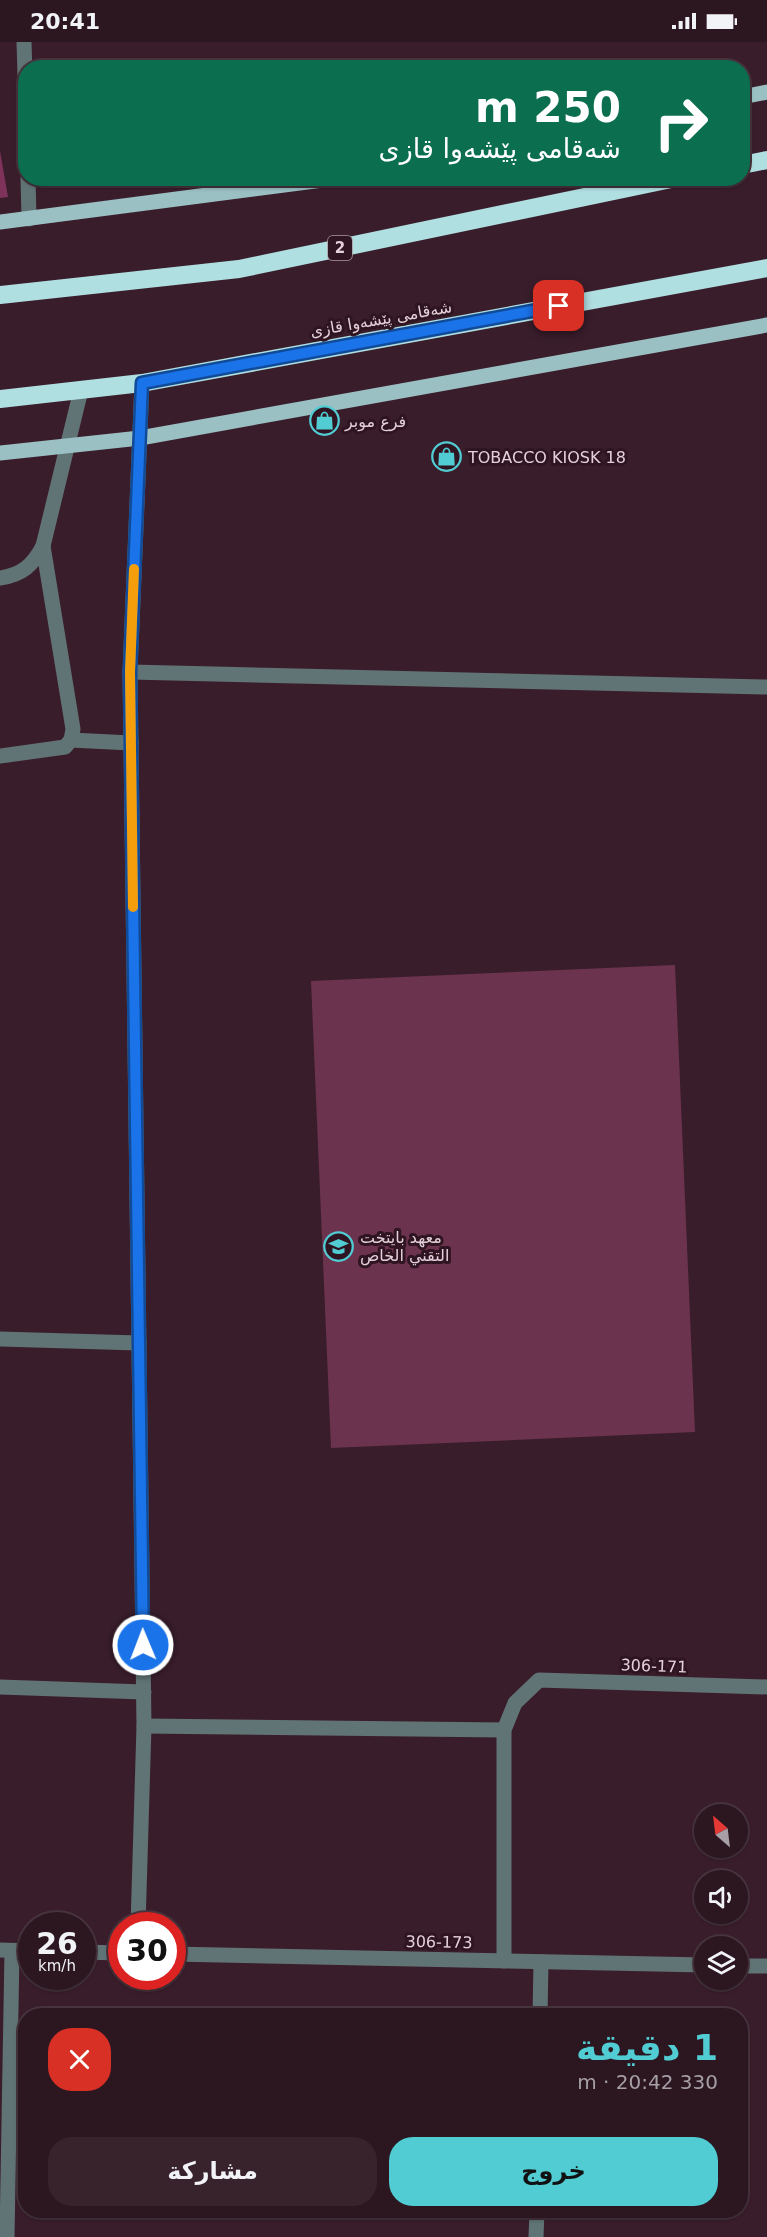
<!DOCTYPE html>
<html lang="ar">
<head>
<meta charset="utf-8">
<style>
	body { margin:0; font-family:"DejaVu Sans","Noto Naskh Arabic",sans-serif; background:#38232d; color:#f1f3f6; direction:rtl; height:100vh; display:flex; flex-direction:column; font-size:22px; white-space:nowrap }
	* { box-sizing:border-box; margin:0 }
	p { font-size:20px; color:#a69fa5 }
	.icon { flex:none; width:33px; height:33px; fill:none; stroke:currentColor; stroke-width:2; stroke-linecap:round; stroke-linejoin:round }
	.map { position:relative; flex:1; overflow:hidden; direction:ltr }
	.sheet { position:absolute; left:18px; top:1966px; width:730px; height:210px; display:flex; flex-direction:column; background:#2c1620; border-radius:24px; box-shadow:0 2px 4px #0004,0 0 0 2px #48353e; direction:rtl }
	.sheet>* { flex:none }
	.hud { position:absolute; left:18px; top:18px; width:732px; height:126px; border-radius:24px; box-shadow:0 2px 4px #0004,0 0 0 2px #48353e; direction:rtl; background:#0b6e4f; color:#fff; overflow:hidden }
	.needle { width:39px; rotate:332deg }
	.buttons { position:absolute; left:694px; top:1762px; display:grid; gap:12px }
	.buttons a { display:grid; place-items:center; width:54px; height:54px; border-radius:50%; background:#2c1620; box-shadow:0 2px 4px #0004,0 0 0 2px #48353e; font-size:30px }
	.speed { position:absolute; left:18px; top:1870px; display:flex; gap:12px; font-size:30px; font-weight:700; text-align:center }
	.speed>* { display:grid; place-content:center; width:78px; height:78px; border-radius:50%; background:#2c1620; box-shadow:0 2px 4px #0004,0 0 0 2px #48353e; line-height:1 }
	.speed small { font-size:15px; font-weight:400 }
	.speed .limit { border:9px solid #d22; background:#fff; color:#111 }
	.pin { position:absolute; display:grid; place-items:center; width:51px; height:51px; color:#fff; margin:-26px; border-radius:12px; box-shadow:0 3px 9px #0006 }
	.me { position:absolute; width:66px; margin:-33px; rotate:359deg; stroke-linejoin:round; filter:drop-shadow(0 0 4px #0008) }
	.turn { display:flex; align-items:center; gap:21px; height:126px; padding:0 30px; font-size:27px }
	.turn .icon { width:78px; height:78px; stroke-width:2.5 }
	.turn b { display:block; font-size:42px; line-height:51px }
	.round { display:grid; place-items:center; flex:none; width:63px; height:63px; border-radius:24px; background:#38232d }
	.headline { display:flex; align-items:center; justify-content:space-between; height:102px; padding:0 30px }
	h1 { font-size:36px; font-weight:700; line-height:45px; color:#51ccd3 }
	.cta { display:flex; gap:12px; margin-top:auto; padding:12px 30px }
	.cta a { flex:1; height:69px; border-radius:24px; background:#51ccd3; color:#111; font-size:24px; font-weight:700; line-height:69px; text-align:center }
	.cta a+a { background:#38232d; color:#f1f3f6 }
	.status { display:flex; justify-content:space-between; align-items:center; height:42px; padding:0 30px; background:#2c1620; direction:ltr }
	.status svg { height:16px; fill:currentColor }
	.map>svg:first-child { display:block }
</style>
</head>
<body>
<div class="status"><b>20:41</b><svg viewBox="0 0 49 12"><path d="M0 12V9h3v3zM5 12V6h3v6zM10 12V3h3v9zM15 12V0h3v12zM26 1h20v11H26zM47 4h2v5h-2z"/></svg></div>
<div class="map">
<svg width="767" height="2195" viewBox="0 0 767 2195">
	<rect width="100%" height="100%" fill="#3a1d2b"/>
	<g fill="#6b334e">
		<polygon points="675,923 695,1390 331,1406 311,939"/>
		<polygon points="182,1965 308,1969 309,1974 184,1974"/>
		<polygon points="55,1966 148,1967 149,1974 54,1974"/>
	</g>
	<polygon fill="#80335a" points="0,109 8,155 0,156"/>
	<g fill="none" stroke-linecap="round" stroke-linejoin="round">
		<g stroke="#617475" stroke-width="15">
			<polyline points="24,0 26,65"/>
			<polyline points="28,136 29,177"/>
			<path d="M 0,536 C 22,533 33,523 43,504 L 81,348"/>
			<polyline points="130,630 767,645"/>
			<polyline points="71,698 131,701"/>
			<polyline points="0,714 65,705 71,698 73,687 43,504"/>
			<polyline points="0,1297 139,1301"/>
			<polyline points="0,1645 144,1650"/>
			<polyline points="144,1684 504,1688"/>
			<polyline points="138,1884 144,1684 130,630 142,341"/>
			<polyline points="0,1908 32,1909"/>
			<polyline points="82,1910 122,1911"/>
			<polyline points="172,1912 705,1923"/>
			<polyline points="504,1919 504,1688 515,1661 539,1638 767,1645"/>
			<polyline points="738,1924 767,1924"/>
			<polyline points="540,1974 541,1920"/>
			<polyline points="7,2195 12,1909"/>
			<polyline points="536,2195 537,2169"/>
		</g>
		<g stroke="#9ac0c3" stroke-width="15">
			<polyline points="742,55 767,50"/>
			<polyline points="0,180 338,136"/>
			<polyline points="0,411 140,396 767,283"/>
		</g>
		<g stroke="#b0dfe2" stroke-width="18">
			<polyline points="742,123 767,118"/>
			<polyline points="0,253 239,227 676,136"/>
			<polyline points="0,357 142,341 767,226"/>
		</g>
	</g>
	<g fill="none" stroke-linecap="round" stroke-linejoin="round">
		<defs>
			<polyline id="route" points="143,1603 130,630 142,341 559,264"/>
		</defs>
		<use href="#route" stroke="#114b97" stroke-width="15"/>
		<use href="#route" stroke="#1a73e8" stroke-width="10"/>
		<polyline stroke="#f59e0b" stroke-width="10" points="133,865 130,630 134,527"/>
	</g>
	<defs>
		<symbol id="shop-ring" viewBox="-11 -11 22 22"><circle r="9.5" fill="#2f1421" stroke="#51ccd3" stroke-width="1.5"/><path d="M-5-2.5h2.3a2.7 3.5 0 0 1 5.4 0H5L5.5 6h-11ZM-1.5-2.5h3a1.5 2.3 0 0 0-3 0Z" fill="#51ccd3"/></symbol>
		<symbol id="school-ring" viewBox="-11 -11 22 22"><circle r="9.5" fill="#2f1421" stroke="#51ccd3" stroke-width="1.5"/><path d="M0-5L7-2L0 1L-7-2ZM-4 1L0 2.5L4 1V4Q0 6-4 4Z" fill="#51ccd3"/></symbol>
	</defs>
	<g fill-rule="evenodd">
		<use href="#shop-ring" x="308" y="362" width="33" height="33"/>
		<use href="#shop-ring" x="430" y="398" width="33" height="33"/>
		<use href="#school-ring" x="322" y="1188" width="33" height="33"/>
	</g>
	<g text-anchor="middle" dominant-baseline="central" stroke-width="6" stroke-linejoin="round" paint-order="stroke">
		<rect fill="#2f1421" stroke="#ae98a1" stroke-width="1.5" x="328" y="194" width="24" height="24" rx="4.5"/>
		<g font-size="15" font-weight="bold" fill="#e4d0d8">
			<text x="340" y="206">2</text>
		</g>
		<g font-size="16" fill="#e4d0d8" stroke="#2f1421">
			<text transform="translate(381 277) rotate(-10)">شەقامی پێشەوا قازی</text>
			<text transform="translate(654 1624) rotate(2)">306-171</text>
			<text transform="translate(439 1900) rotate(1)">306-173</text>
		</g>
		<g font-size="16" fill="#e4d0d8" stroke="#2f1421" text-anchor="start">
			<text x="345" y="379">فرع موبر</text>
			<text x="468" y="415">TOBACCO KIOSK 18</text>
			<text x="360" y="1195">معهد بايتخت<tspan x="360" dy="18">التقني الخاص</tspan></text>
		</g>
	</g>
</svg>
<div class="buttons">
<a><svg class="needle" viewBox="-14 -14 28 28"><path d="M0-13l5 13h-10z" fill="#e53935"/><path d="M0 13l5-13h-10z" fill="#a69fa5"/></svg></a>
<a><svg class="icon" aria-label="sound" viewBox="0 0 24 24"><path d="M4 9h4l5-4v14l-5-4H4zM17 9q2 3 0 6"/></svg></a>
<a><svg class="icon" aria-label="layers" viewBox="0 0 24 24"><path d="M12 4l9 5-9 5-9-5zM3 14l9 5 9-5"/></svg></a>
</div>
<div class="speed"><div>26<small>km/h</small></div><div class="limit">30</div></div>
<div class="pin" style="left:559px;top:264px;background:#d93025"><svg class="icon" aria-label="arrive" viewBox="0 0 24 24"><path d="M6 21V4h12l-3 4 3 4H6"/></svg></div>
<svg class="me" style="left:143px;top:1603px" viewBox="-20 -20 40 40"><circle r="17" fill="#1a73e8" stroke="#fff" stroke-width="3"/><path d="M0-11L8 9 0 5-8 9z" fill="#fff"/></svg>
<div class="hud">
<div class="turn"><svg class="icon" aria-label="right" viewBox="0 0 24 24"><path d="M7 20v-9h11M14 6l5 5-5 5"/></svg><div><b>250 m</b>شەقامی پێشەوا قازی</div></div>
</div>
<section class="sheet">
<div class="headline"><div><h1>1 دقيقة</h1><p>330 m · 20:42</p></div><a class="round" style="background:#d93025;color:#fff"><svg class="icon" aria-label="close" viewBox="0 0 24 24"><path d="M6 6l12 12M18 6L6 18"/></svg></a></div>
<div class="cta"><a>خروج</a><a>مشاركة</a></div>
</section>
</div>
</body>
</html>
